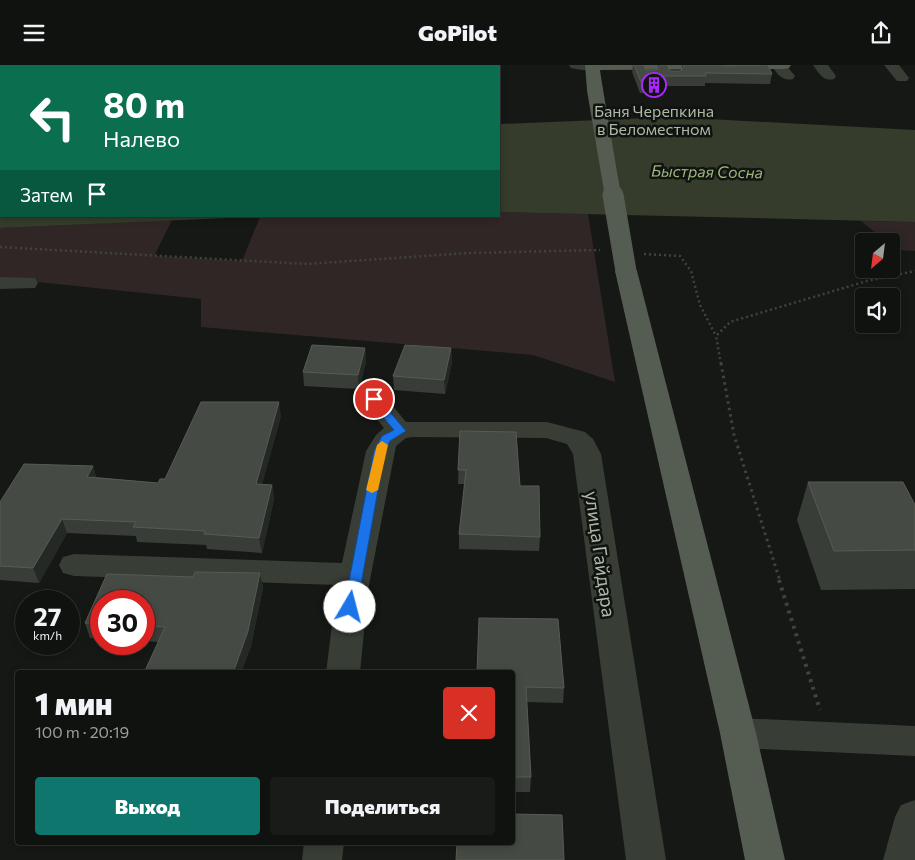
<!DOCTYPE html>
<html lang="ru">
<head>
<meta charset="utf-8">
<style>
	body { margin:0; font-family:Commissioner,sans-serif; background:#191b19; color:#f1f3f6; height:100vh; display:flex; flex-direction:column; font-size:19px; white-space:nowrap }
	* { box-sizing:border-box; margin:0 }
	p { font-size:16px; color:#9c9e9f }
	.icon { flex:none; width:28px; height:28px; fill:none; stroke:currentColor; stroke-width:2; stroke-linecap:round; stroke-linejoin:round }
	.map { position:relative; flex:1; overflow:hidden }
	.side { position:absolute; left:15px; top:605px; width:500px; height:175px; display:flex; flex-direction:column; background:#101210; border-radius:5px; box-shadow:0 2px 8px #0003,0 0 0 1px #303230 }
	.side>* { flex:none }
	.guide { position:absolute; left:0px; top:0px; width:500px; height:152px; box-shadow:0 2px 8px #0003,0 0 0 1px #303230; background:#0b6e4f; color:#fff; overflow:hidden }
	.needle { width:32px; rotate:208deg }
	.tools { position:absolute; left:855px; top:168px; display:grid; gap:10px }
	.tools a { display:grid; place-items:center; width:45px; height:45px; border-radius:5px; background:#101210; box-shadow:0 2px 8px #0003,0 0 0 1px #303230; font-size:25px }
	.speed { position:absolute; left:15px; top:525px; display:flex; gap:10px; font-size:25px; font-weight:700; text-align:center }
	.speed>* { display:grid; place-content:center; width:65px; height:65px; border-radius:50%; background:#101210; box-shadow:0 2px 8px #0003,0 0 0 1px #303230; line-height:1 }
	.speed small { font-size:12px; font-weight:400 }
	.speed .limit { border:8px solid #d22; background:#fff; color:#111 }
	.pin { position:absolute; display:grid; place-items:center; width:42px; height:42px; color:#fff; margin:-21px; border:2px solid #fff; border-radius:50%; box-shadow:0 1px 5px #0007 }
	.me { position:absolute; width:55px; margin:-28px; rotate:8deg; stroke-linejoin:round; filter:drop-shadow(0 0 4px #0008) }
	.turn { display:flex; align-items:center; gap:18px; height:105px; padding:0 20px; font-size:22px }
	.turn .icon { width:65px; height:65px; stroke-width:2.5 }
	.turn b { display:block; font-size:35px; line-height:42px }
	.then { display:flex; align-items:center; height:48px; padding:0 20px; background:#0003; gap:10px; font-size:19px }
	.round { display:grid; place-items:center; flex:none; width:52px; height:52px; border-radius:5px; background:#191b19 }
	.head { display:flex; align-items:center; justify-content:space-between; height:85px; padding:0 20px }
	h1 { font-size:30px; font-weight:800; line-height:38px }
	.action { display:flex; gap:10px; margin-top:auto; padding:10px 20px }
	.action a { flex:1; height:58px; border-radius:5px; background:#0f766e; color:#fff; font-size:20px; font-weight:800; line-height:58px; text-align:center }
	.action a+a { background:#191b19; color:#f1f3f6 }
	header { display:flex; justify-content:space-between; align-items:center; height:65px; padding:0 20px; background:#101210; font-size:22px; font-weight:800 }
	.map>svg:first-child { display:block }
</style>
</head>
<body>
<header><svg class="icon" aria-label="menu" viewBox="0 0 24 24"><path d="M4 6h16M4 12h16M4 18h16"/></svg>GoPilot<svg class="icon" aria-label="share" viewBox="0 0 24 24"><path d="M12 15V3M7 8l5-5 5 5M5 13v7h14v-7"/></svg></header>
<div class="map">
<svg width="915" height="795" viewBox="0 0 915 795">
	<rect width="100%" height="100%" fill="#151815"/>
	<g fill="#302625">
		<polygon points="499,147 588,149 615,317 533,290 201,262 201,234 18,215 0,215 0,163 172,155 154,191 242,196 260,152 499,151"/>
		<polygon points="861,156 915,157 915,186 897,185 891,181 891,176 886,176"/>
	</g>
	<g fill="#353c2b">
		<polygon points="672,52 915,65 915,157 499,147 499,59"/>
		<polygon points="0,67 1,151 276,151 0,163"/>
	</g>
	<g fill="none" stroke-linecap="round" stroke-linejoin="round">
		<g stroke="#3f443c" stroke-width="2.5" stroke-dasharray="2 3" stroke-linecap="butt">
			<polyline points="0,182 307,199 469,188 600,185"/>
			<polyline points="644,189 680,191 691,206 700,240 716,271"/>
			<polyline points="721,299 716,271 730,257 867,216 915,206"/>
		</g>
		<polyline stroke="#3f443c" stroke-width="3" stroke-dasharray="2.5 4" stroke-linecap="butt" points="721,298 734,370 780,516"/>
		<polyline stroke="#3f443c" stroke-width="4" stroke-dasharray="3 5" stroke-linecap="butt" points="779,515 820,645"/>
		<g fill="#383d36" fill-rule="evenodd">
			<rect x="428" y="0" width="14" height="1"/>
			<path d="M 569,0 L 599,0 L 599,1 L 597,4 C 589,6 579,5 571,3 Z"/>
			<path d="M 771,0 L 786,0 L 795,11 L 793,14 C 782,17 777,8 771,0 Z"/>
			<path d="M 813,0 L 828,0 L 836,11 L 834,14 C 823,17 819,8 813,0 Z"/>
			<polygon points="884,0 899,0 909,13 907,16 897,16"/>
			<polygon points="0,212 35,213 38,218 35,223 0,224"/>
			<polygon points="374,326 383,329 406,357 547,357 585,367 593,374 601,389 666,795 626,795 573,389 567,379 546,373 413,372 406,373 396,381 368,525 360,608 326,608 337,520 74,511 63,508 59,500 63,492 74,489 342,498 366,386 376,370 384,363 361,334 365,329"/>
			<polygon points="738,653 915,661 915,691 738,683 725,679 720,668 725,657"/>
			<polygon points="915,735 915,795 883,795 895,752 901,740"/>
			<polygon points="304,778 344,778 342,795 302,795"/>
		</g>
		<g fill="#555c52" fill-rule="evenodd">
			<polygon points="585,0 791,0 789,3 784,4 600,5 603,25 600,28 590,28 587,25"/>
			<polygon points="626,200 634,201 637,206 756,668 785,795 745,795 720,668 615,206 618,201"/>
		</g>
		<polyline stroke="#555c52" stroke-width="16" points="595,25 613,131"/>
		<polyline stroke="#555c52" stroke-width="21" points="613,130 626,206"/>
	</g>
	<g fill="#393d38">
		<polygon points="633,0 643,0 646,5 656,5 658,3 658,0 667,0 670,6 680,6 682,4 682,0 721,0 772,9 770,19 705,18 705,21 662,21 661,28 640,28 632,7"/>
		<polygon points="365,283 366,297 359,324 304,321 303,307"/>
		<polygon points="451,283 452,297 445,329 394,325 393,311"/>
		<polygon points="281,351 262,419 272,420 274,434 262,488 207,484 206,480 137,477 136,471 67,468 39,518 0,515 0,437 93,401 96,412 158,418"/>
		<polygon points="460,366 520,421 540,472 539,486 459,484 459,469 465,419 458,419"/>
		<polygon points="808,417 915,440 915,524 821,525 797,455"/>
		<polygon points="195,507 260,508 263,523 251,581 241,608 144,608 159,577 144,576 144,536 101,536 101,574 90,573 85,558 107,509 193,512"/>
		<polygon points="512,608 564,623 563,638 527,637 531,712 530,727 512,727"/>
	</g>
	<g fill="#252925">
		<polygon points="365,283 366,297 359,324 358,310"/>
		<polygon points="451,283 452,297 445,329 444,315"/>
		<polygon points="279,337 281,351 258,434 256,419"/>
		<polygon points="93,401 97,416 87,412"/>
		<polygon points="272,420 274,434 262,488 259,473"/>
		<polygon points="62,454 67,468 39,518 33,503"/>
		<polygon points="260,508 263,523 251,581 241,608 233,608"/>
	</g>
	<g fill="#454a44" stroke="#565c53">
		<polygon points="634,0 643,0 646,5 656,5 660,1 660,0 667,0 670,6 680,6 684,2 683,0 721,0 722,1 768,0 772,9 705,8 706,11 659,11 662,17 641,17"/>
		<polygon points="312,280 365,283 358,310 303,307"/>
		<polygon points="405,280 451,283 444,315 393,311"/>
		<polygon points="201,337 279,337 256,419 272,420 259,473 204,469 205,466 133,462 136,457 62,454 33,503 0,501 0,437 24,399 93,401 87,412 158,418 160,414 165,414"/>
		<polygon points="460,366 516,367 520,421 539,421 540,472 459,469 466,405 458,405"/>
		<polygon points="808,417 903,417 915,440 915,485 834,486"/>
		<polygon points="195,507 260,508 248,566 233,608 144,608 165,562 144,561 144,536 101,536 101,559 85,558 107,509 193,512"/>
		<polygon points="479,553 558,554 564,623 526,622 531,712 512,712 512,608 477,608"/>
		<polygon points="512,749 562,750 564,795 456,795 457,778 512,778"/>
	</g>
	<polygon fill="#1a73e8" stroke="#114b97" points="374,331 377,332 406,366 390,376 385,386 357,542 355,545 346,545 344,542 374,386 382,371 394,365 368,334"/>
	<polygon fill="#f59e0b" points="382,376 388,380 378,425 372,428 366,425 377,380"/>
	<defs>
		<symbol id="building-ring" viewBox="-11 -11 22 22"><circle r="9.5" fill="#101310" stroke="#ab28fd" stroke-width="1.5"/><path d="M-4-6H4V6H1V3H-1V6H-4ZM-2.5-4.3h1.7v1.8h-1.7ZM.8-4.3h1.7v1.8H.8ZM-2.5-1h1.7V.8h-1.7ZM.8-1h1.7V.8H.8Z" fill="#ab28fd"/></symbol>
	</defs>
	<g fill-rule="evenodd">
		<use href="#building-ring" x="640" y="6" width="28" height="28"/>
	</g>
	<g text-anchor="middle" dominant-baseline="central" stroke-width="5" stroke-linejoin="round" paint-order="stroke">
		<g font-size="16" fill="#adb8a6" stroke="#101310">
			<text x="654" y="45">Баня Черепкина<tspan x="654" dy="18">в Беломестном</tspan></text>
		</g>
		<g font-size="16" font-style="italic" fill="#9db67b" stroke="#101310">
			<text transform="translate(707 106) rotate(1)">Быстрая Сосна</text>
		</g>
		<g font-size="19" fill="#adb8a6" stroke="#101310">
			<text transform="translate(601 489) rotate(82)">улица Гайдара</text>
		</g>
	</g>
</svg>
<div class="tools">
<a><svg class="needle" viewBox="-14 -14 28 28"><path d="M0-13l5 13h-10z" fill="#e53935"/><path d="M0 13l5-13h-10z" fill="#9c9e9f"/></svg></a>
<a><svg class="icon" aria-label="sound" viewBox="0 0 24 24"><path d="M4 9h4l5-4v14l-5-4H4zM17 9q2 3 0 6"/></svg></a>
</div>
<div class="speed"><div>27<small>km/h</small></div><div class="limit">30</div></div>
<div class="pin" style="left:374px;top:334px;background:#d93025"><svg class="icon" aria-label="arrive" viewBox="0 0 24 24"><path d="M6 21V4h12l-3 4 3 4H6"/></svg></div>
<svg class="me" style="left:350px;top:542px" viewBox="-20 -20 40 40"><circle r="19" fill="#fff"/><path d="M0-13L10 11 0 6-10 11z" fill="#1a73e8"/></svg>
<div class="guide">
<div class="turn"><svg class="icon" aria-label="left" viewBox="0 0 24 24"><path d="M17 20v-9H6M10 6l-5 5 5 5"/></svg><div><b>80 m</b>Налево</div></div>
<div class="then">Затем<svg class="icon" aria-label="arrive" viewBox="0 0 24 24"><path d="M6 21V4h12l-3 4 3 4H6"/></svg></div>
</div>
<section class="side">
<div class="head"><div><h1>1 мин</h1><p>100 m · 20:19</p></div><a class="round" style="background:#d93025;color:#fff"><svg class="icon" aria-label="close" viewBox="0 0 24 24"><path d="M6 6l12 12M18 6L6 18"/></svg></a></div>
<div class="action"><a>Выход</a><a>Поделиться</a></div>
</section>
</div>
</body>
</html>
